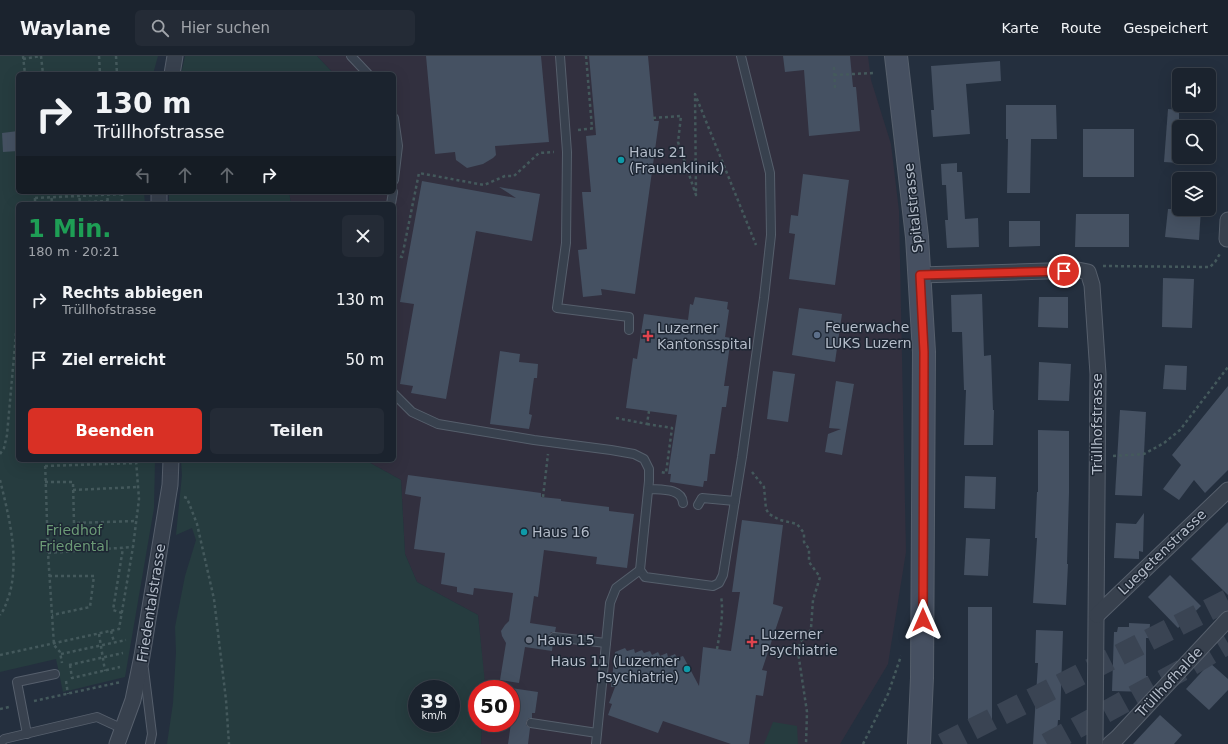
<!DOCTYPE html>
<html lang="de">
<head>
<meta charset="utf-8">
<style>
	body { margin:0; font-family:"DejaVu Sans",sans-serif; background:#242b36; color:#f1f3f6; height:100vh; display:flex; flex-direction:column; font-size:15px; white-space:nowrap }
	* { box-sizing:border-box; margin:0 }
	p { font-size:13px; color:#a0a4aa }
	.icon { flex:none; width:22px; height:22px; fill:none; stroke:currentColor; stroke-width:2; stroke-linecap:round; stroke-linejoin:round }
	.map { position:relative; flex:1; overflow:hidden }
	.side { position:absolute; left:16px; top:146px; width:380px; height:260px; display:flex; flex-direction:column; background:#1b232e; border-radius:6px; box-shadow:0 4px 16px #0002,0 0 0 1px #39404a }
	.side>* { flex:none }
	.guide { position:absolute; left:16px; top:16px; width:380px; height:122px; border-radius:6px; box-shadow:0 4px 16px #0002,0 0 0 1px #39404a; background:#1b232e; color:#f1f3f6; overflow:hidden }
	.fabs { position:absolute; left:1172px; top:12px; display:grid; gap:8px }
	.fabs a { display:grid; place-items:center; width:44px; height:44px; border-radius:6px; background:#1b232e; box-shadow:0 4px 16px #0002,0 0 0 1px #39404a; font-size:20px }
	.speed { position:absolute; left:408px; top:624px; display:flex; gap:8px; font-size:20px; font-weight:700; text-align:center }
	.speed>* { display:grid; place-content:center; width:52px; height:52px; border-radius:50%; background:#1b232e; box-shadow:0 4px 16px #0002,0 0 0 1px #39404a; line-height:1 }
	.speed small { font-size:10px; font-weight:400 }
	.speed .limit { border:6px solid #d22; background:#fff; color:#111 }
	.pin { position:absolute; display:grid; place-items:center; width:34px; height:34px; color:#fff; margin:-17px; border:2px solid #fff; border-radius:50%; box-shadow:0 1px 4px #0007 }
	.me { position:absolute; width:44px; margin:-22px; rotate:0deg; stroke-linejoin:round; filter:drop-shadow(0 0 3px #0008) }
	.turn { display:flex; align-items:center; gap:14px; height:84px; padding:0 12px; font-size:18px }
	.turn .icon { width:52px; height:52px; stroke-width:2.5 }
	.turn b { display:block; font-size:28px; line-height:34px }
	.lanes { display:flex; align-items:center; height:38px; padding:0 12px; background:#0003; justify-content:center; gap:20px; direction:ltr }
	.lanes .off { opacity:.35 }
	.round { display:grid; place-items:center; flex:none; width:42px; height:42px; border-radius:6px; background:#242b36 }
	.summary { display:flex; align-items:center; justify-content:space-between; height:68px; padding:0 12px }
	h1 { font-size:24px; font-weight:700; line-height:30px; color:#1e9e55 }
	.action { display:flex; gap:8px; margin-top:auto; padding:8px 12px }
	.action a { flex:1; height:46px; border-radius:6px; background:#d93025; color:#fff; font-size:16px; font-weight:700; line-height:46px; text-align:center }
	.action a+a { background:#242b36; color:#f1f3f6 }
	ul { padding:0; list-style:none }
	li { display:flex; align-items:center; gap:12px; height:60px; padding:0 12px }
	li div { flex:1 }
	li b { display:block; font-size:15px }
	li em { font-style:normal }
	header { display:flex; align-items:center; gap:24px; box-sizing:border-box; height:56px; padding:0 20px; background:#1b232e; border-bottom:1px solid #39404a }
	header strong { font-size:19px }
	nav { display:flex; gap:22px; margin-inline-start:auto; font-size:14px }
	.search { width:280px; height:36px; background:#242b36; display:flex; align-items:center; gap:10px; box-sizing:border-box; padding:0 14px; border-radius:6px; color:#a0a4aa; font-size:15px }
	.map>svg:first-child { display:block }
</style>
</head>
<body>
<header>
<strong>Waylane</strong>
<div class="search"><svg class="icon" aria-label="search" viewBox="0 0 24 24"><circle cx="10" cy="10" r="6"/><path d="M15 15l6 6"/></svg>Hier suchen</div>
<nav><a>Karte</a><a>Route</a><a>Gespeichert</a></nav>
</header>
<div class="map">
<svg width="1228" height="688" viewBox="0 0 1228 688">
	<rect width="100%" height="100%" fill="#242f3e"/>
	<polygon fill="#32303f" points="317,0 868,0 871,24 891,88 899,155 906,496 888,608 840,688 481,688 482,667 511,667 511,633 485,633 478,559 417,526 405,498 401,424 365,404 394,404 394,148 291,148 289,136 394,136 394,18 334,18"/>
	<g fill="#263c3f" fill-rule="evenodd">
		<polygon points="0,0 158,0 153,18 18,18 18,136 144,136 145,148 18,148 18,404 155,404 154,452 125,621 63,636 56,603 0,616"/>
		<polygon points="185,0 317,0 334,18 181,18"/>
		<polygon points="169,136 289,136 291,148 169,148"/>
		<path d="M 181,404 L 365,404 L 401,424 L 405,498 L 417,526 L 478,559 L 485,627 L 485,633 L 477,633 L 477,667 L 482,667 L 481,688 L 167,688 L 173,647 L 176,596 L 175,571 L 185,520 L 196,484 L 192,472 L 176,479 L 182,419 ZM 417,633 L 451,633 L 451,667 L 417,667 Z"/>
		<polygon points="773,666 797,670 798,688 764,688"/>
	</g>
	<g fill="#455162">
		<polygon points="426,0 541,0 549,86 495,90 496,99 493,102 483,108 467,112 456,104 455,96 435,98"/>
		<polygon points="589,0 648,0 654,65 659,65 635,238 601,233 602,239 583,241 578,194 587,193 582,136 591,136 586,80 596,79"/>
		<polygon points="783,0 850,0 853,31 856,31 860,75 809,80 804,14 785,16"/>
		<polygon points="1000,5 1001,25 966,28 970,78 933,81 931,54 934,54 931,10"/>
		<polygon points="1006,49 1056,49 1057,83 1031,83 1030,137 1007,137 1008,83 1006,83"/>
		<polygon points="1168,53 1179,54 1179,107 1164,106"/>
		<rect x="1083" y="73" width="51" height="48"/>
		<polygon points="18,75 18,95 3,96 2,77"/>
		<polygon points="957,107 957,116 962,116 965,163 978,162 979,191 947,192 945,164 948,164 946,129 942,129 941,108"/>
		<polygon points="803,118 849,124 835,229 789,223 795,178 789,177 791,159 798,160"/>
		<polygon points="422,125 516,142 499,131 540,138 532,185 476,175 446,343 411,337 413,330 400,328 414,248 400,246"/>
		<polygon points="1168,153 1201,153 1199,184 1165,181"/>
		<polygon points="1076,158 1129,158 1129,191 1075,191"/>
		<polygon points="1009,165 1040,165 1040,190 1009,191"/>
		<polygon points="1163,222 1194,223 1192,272 1162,271"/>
		<polygon points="982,238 984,300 991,299 993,354 994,354 993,389 964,389 966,334 964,334 962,276 952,276 951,239"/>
		<polygon points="695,241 728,246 727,253 729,254 725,281 731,282 724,330 729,330 726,351 722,351 715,398 710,398 707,425 704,425 703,431 670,426 671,418 668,418 677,359 626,352 633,302 637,303 644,258 688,264 690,248 693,249"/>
		<polygon points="1039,241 1068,241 1068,272 1038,271"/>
		<polygon points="799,252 842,258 835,306 792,299"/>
		<polygon points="500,295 520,298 519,306 538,308 537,322 534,322 529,358 532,359 529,373 490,368"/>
		<polygon points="1039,306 1071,308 1069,345 1038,344"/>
		<polygon points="1165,309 1187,310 1186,334 1163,333"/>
		<polygon points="773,315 795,318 788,366 767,363"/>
		<polygon points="836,325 854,328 842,399 825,396 828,378 841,373 829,372"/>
		<polygon points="1228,330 1228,414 1205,437 1194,424 1179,444 1163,433 1181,409 1172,399"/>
		<polygon points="1120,354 1146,356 1142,440 1115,439"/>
		<polygon points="1038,374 1069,375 1069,437 1067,508 1068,508 1066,549 1033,547 1037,482 1035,482 1037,436 1038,436"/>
		<polygon points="408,419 541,437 541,441 561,443 561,445 609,451 609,455 634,458 627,512 596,508 597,501 544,494 538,541 534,540 530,567 556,571 555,576 551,576 549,580 549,584 553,586 552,595 525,591 519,627 500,624 506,587 502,580 501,575 505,569 509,565 513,537 474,532 473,539 457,536 457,531 441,528 445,497 414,493 421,441 405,438"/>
		<polygon points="965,420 996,421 995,453 964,452"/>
		<polygon points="1144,457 1143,496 1139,495 1139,503 1114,502 1116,467 1136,468"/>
		<polygon points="742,464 783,469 773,548 783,551 762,614 767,615 763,640 756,639 749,688 731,688 663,665 658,677 608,659 612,648 609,647 615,631 611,631 615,596 625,592 627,595 634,593 635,597 642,594 644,597 650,595 652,599 658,596 660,600 667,597 668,601 675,598 677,602 683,600 699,630 703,591 731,595 740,536 732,536"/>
		<polygon points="1228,466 1228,539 1191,503"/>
		<polygon points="966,482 990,483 988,520 964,519"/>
		<polygon points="1170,519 1201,550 1178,572 1148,541"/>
		<rect x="968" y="551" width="24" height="113"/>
		<polygon points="1129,567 1150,568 1149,582 1146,582 1146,620 1148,620 1148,636 1112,635 1114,576 1117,576 1118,571 1129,571"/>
		<polygon points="1036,574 1063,575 1060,664 1058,664 1056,688 1033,688 1038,607 1035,607"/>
		<polygon points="1210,607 1228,623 1228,634 1209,654 1186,633"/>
		<polygon points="511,632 538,636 535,657 532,657 532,662 529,662 526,666 526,669 530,672 528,688 508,688 511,667"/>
		<polygon points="1160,659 1182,679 1174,688 1133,688"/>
	</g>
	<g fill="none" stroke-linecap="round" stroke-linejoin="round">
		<g stroke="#3a4453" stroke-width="22" stroke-dasharray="22 11" stroke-linecap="butt">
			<polyline points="943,688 1228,544"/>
			<polyline points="1047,688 1184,613 1228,587"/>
		</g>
		<defs>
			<g id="service">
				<polyline points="351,0 368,18"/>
				<polyline points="560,0 567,96 566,187 557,252 629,261 629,274"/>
				<polyline points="394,62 398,90 394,124"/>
				<polyline points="391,148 393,136"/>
				<polyline points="394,338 412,356 438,368 534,384 611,394 634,398 644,403 649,413 649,425 640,514 645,521 713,530 719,527 723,519 742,401 764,242 771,179 770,117 741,0"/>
				<path d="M 649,433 C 661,434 682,432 683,447"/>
				<polyline points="698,449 702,442 735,445"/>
				<polyline points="554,581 606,587"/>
				<polyline points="144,613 152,678 150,688"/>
				<polyline points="531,667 597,677"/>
				<polyline points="27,678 17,626 55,618"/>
				<polyline points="0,688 4,683 97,661 123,673"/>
				<polyline points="596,688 610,547 616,532 640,514"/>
			</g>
			<g id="minor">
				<polyline points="172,18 175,0"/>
				<polyline points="159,136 159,148"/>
				<polyline points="1227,183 1228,164"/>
				<polyline points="920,219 1078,214 1088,216 1092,229 1098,318 1095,688"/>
				<polyline points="1097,559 1228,434"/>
				<polyline points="117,688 133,644 142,600 170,429 171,404"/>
				<polyline points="1110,688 1117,682 1228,563"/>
			</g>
			<polyline id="secondary" points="896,0 917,181 924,296 922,622 919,688"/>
		</defs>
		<use href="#service" stroke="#565f6c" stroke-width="10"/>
		<use href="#minor" stroke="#565f6c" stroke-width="17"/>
		<use href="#secondary" stroke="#565f6c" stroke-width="24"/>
		<g stroke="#44595c" stroke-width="2.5" stroke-dasharray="3 3" stroke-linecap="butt">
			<polyline points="23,0 25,18"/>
			<polyline points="41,0 43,18"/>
			<polyline points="99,0 100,18"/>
			<polyline points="116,0 117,18"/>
			<polyline points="586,0 592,72"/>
			<polyline points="23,3 41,0"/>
			<polyline points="834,11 835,33"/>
			<polyline points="834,19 873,17"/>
			<polyline points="653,62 681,60 678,86 696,139 695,38 756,189"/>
			<polyline points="578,74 596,72"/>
			<polyline points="35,136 35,148"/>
			<polyline points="51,136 52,147"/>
			<polyline points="79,136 80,148"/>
			<polyline points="107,136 108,148"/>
			<polyline points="122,137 122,148"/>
			<polyline points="35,142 122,138"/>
			<polyline points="52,148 108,145"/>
			<polyline points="394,199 402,201 419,117 484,129 505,120 514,120 539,97 554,96"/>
			<polyline points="1103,210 1210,211 1215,206 1221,196"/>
			<polyline points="616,362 647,368 649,355"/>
			<polyline points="647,368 672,372 666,417 661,416"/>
			<polyline points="0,398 4,392 7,379 18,255"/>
			<polyline points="1113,400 1144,398 1164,387 1180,374 1228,311"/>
			<polyline points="45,404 48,497 54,589 60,596 62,607"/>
			<polyline points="45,410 136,407"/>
			<polyline points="752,416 764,431 766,453 769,458 780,464 797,468 804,477 804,486 809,493 809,506 820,521 813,544 811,572 809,577 800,586 798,596 807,656 806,688"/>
			<path d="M 0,424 C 9,461 20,502 9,540 C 6,547 5,553 0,559"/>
			<polyline points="45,426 73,426 74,467 136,465"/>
			<polyline points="73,434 138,431"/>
			<polyline points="184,441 187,442 197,468 214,543 226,644 229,688"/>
			<polyline points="543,441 548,398"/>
			<polyline points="48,497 133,491"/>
			<polyline points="49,520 94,520 90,551 52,559"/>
			<polyline points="122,557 113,554 123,492"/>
			<polyline points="111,575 114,586"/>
			<polyline points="99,578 105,615"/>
			<path d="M 717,593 C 720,576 724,558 721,540"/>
			<polyline points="61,598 126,584"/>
			<polyline points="0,599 119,573 133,491 139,443 136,404"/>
			<polyline points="69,609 123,597"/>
			<polyline points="70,609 72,622 120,611"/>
			<polyline points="66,625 68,638"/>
			<polyline points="34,645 121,626"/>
			<polyline points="0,653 9,651"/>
			<polyline points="863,688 888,638 901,600"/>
		</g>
		<use href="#service" stroke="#38414e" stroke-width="8"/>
		<use href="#minor" stroke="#38414e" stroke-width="15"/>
		<use href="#secondary" stroke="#465061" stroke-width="22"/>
	</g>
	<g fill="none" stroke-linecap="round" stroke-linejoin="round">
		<defs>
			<polyline id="route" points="923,564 924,296 920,219 1064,215"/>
		</defs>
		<use href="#route" stroke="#8d1f18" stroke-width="10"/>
		<use href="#route" stroke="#d93025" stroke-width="7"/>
	</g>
	<g fill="#0f9aa8" stroke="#1d2633" stroke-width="1.5">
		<circle cx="621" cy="104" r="4"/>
		<circle cx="524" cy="476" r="4"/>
		<circle cx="687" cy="613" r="4"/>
	</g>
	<circle fill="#5c6f8a" stroke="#1d2633" stroke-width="1.5" cx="817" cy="279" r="4"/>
	<g fill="#e0444e" stroke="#1d2633" stroke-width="1.5">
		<path d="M646 274h4v4h4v4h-4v4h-4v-4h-4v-4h4z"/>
		<path d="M750 580h4v4h4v4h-4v4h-4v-4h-4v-4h4z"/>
	</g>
	<circle fill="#6b7280" stroke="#1d2633" stroke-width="1.5" cx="529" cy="584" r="4"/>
	<g text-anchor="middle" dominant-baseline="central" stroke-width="3" stroke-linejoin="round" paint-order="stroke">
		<g font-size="14" fill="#b4bcc9" stroke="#1d2633" text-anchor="start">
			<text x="629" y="96">Haus 21<tspan x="629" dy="16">(Frauenklinik)</tspan></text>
			<text x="825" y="271">Feuerwache<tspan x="825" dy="16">LUKS Luzern</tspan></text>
			<text x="657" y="272">Luzerner<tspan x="657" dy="16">Kantonsspital</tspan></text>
			<text x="532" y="476">Haus 16</text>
			<text x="761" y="578">Luzerner<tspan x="761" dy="16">Psychiatrie</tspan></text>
			<text x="537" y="584">Haus 15</text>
			<text x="679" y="605" text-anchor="end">Haus 11 (Luzerner<tspan x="679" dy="16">Psychiatrie)</tspan></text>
		</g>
		<g font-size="14" fill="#b4bcc9" stroke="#1d2633">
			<text transform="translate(913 152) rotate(-96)">Spitalstrasse</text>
			<text transform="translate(1097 368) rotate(-90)">Trüllhofstrasse</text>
			<text transform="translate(1162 496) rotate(-44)">Luegetenstrasse</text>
			<text transform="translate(151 547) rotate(-81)">Friedentalstrasse</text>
			<text transform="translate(1169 626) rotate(-47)">Trüllhofhalde</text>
		</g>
		<g font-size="14" fill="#6b9a76" stroke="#1d2633">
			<text x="74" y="474">Friedhof<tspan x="74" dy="16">Friedental</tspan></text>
		</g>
	</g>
</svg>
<div class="fabs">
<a><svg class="icon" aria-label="sound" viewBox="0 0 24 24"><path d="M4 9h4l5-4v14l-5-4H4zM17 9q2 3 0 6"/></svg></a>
<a><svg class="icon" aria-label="search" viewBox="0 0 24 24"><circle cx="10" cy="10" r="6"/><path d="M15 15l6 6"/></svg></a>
<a><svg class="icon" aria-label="layers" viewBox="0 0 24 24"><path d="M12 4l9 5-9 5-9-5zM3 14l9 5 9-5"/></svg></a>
</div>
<div class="speed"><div>39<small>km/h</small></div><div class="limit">50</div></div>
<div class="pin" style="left:1064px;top:215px;background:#d93025"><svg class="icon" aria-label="arrive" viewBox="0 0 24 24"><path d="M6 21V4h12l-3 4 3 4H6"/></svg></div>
<svg class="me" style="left:923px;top:564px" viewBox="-20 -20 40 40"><path d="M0-17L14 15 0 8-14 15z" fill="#d93025" stroke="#fff" stroke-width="4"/></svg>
<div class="guide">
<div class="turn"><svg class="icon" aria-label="right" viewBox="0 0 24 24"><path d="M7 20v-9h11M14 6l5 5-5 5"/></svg><div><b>130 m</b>Trüllhofstrasse</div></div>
<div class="lanes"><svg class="icon off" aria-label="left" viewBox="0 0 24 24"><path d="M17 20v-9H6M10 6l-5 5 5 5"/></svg><svg class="icon off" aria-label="ahead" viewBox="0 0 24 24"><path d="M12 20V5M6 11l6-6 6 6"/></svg><svg class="icon off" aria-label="ahead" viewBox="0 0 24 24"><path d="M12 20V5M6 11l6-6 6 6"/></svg><svg class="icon" aria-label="right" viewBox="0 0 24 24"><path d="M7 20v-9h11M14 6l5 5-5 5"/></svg></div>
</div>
<section class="side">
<div class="summary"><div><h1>1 Min.</h1><p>180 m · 20:21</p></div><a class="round"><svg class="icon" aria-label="close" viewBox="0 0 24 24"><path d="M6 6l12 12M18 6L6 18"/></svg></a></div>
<ul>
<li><svg class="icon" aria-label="right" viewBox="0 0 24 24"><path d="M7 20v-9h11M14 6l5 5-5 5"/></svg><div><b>Rechts abbiegen</b><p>Trüllhofstrasse</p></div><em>130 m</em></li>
<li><svg class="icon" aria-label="arrive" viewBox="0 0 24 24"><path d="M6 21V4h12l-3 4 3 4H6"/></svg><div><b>Ziel erreicht</b></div><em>50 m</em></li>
</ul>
<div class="action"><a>Beenden</a><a>Teilen</a></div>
</section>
</div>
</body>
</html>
